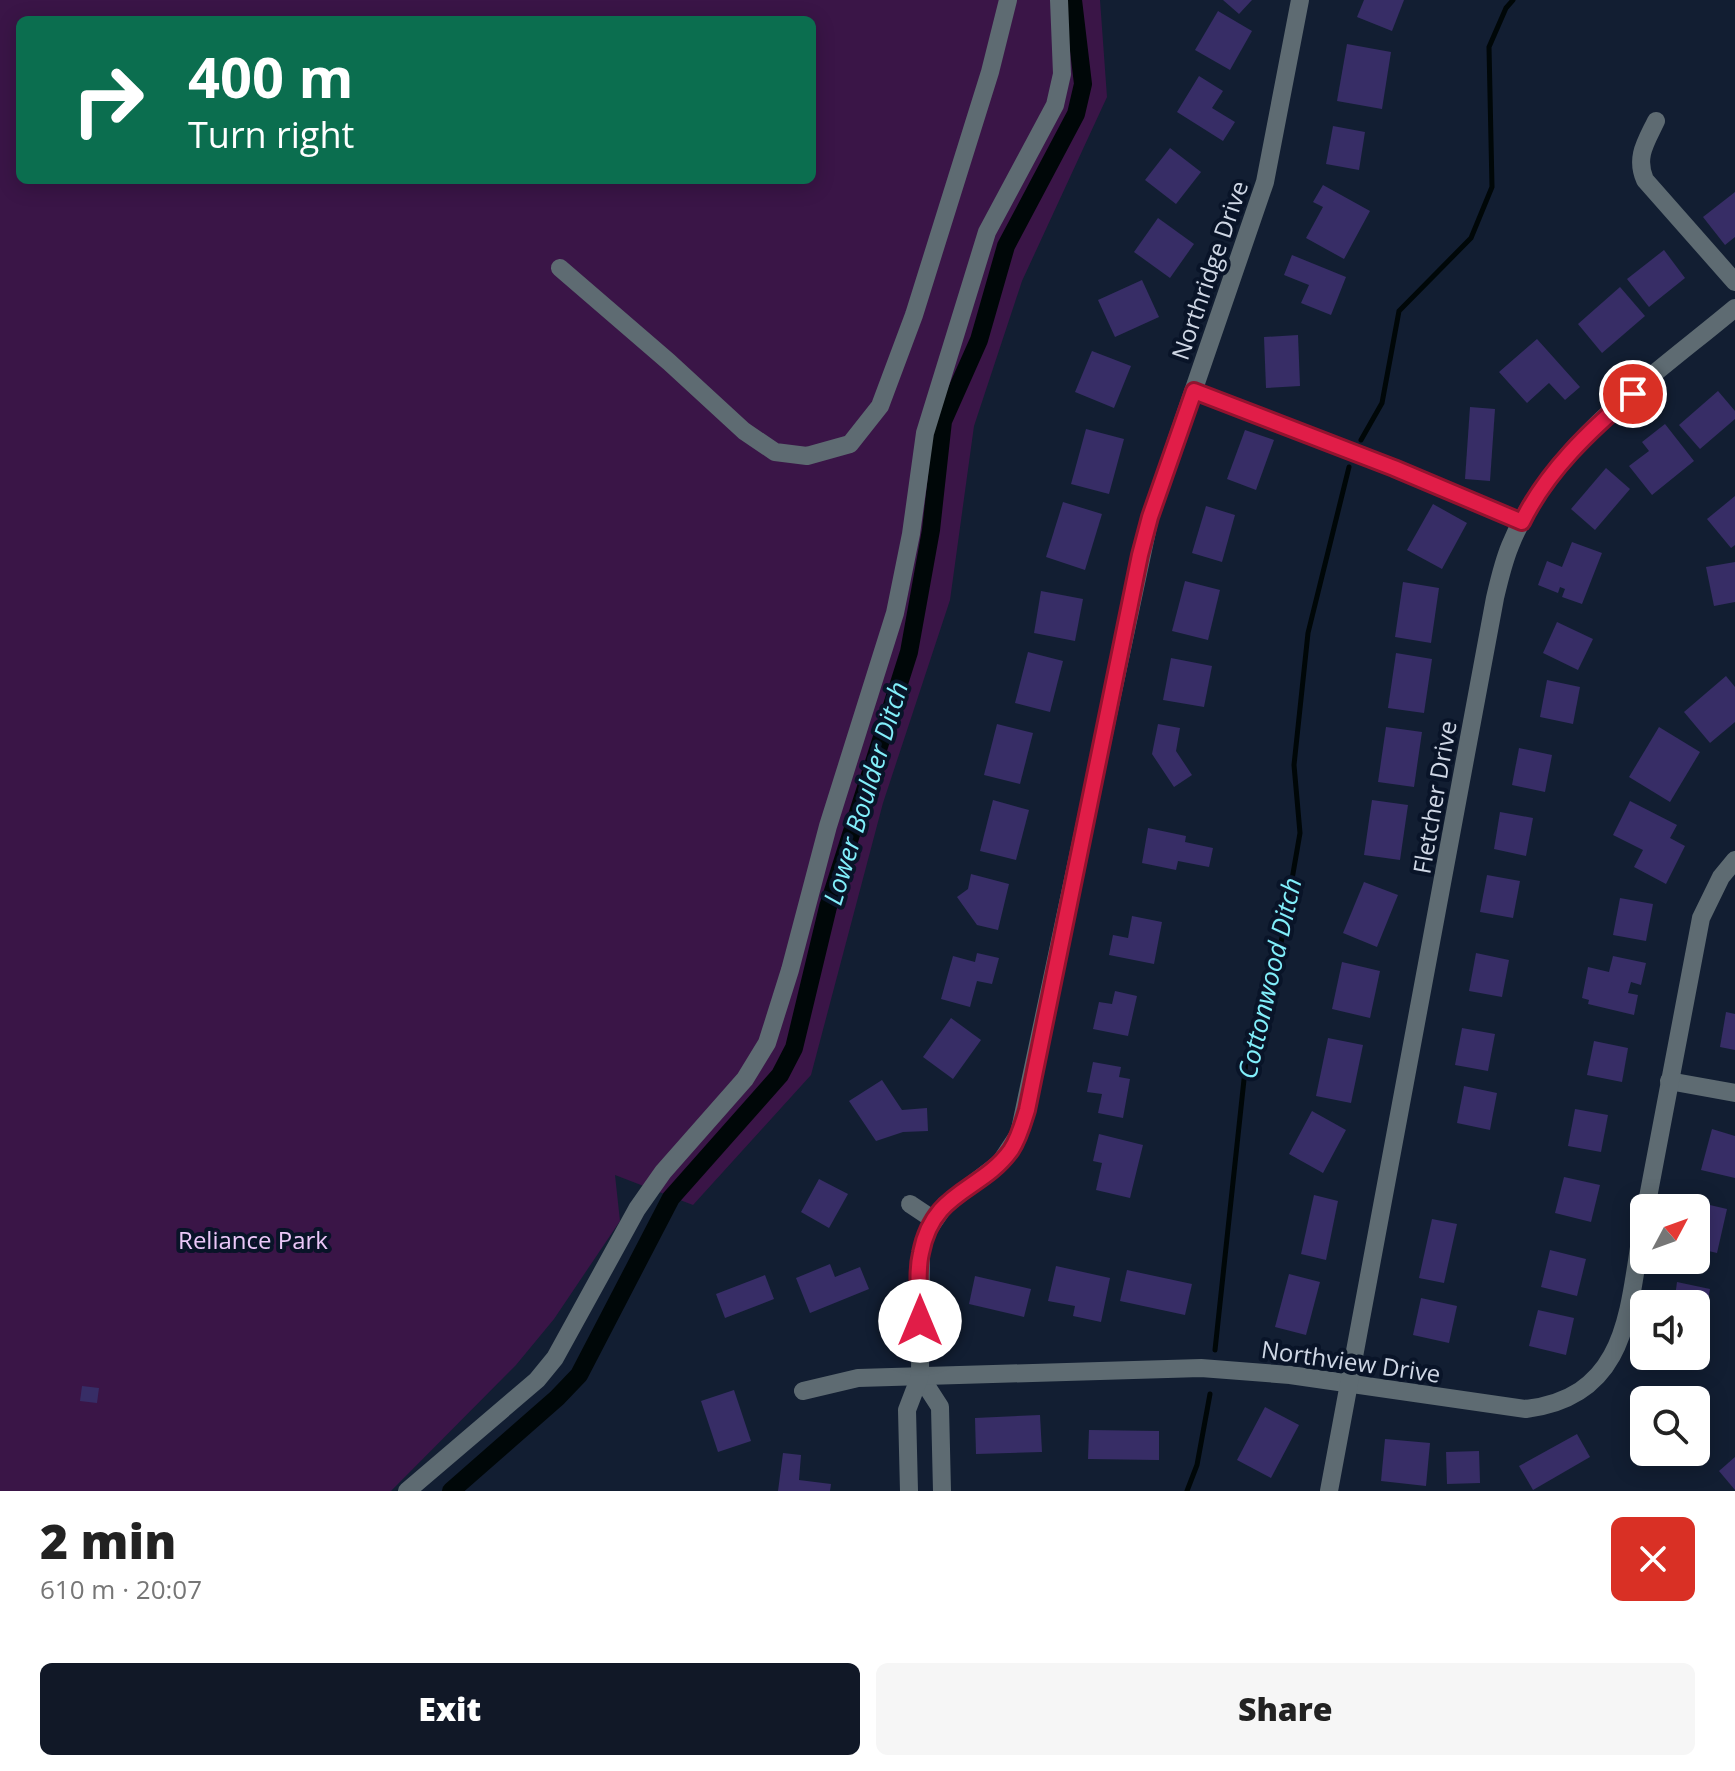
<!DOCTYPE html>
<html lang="en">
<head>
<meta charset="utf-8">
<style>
	body { margin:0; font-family:"Open Sans",sans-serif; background:#f6f6f6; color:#222; height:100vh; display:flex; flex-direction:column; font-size:30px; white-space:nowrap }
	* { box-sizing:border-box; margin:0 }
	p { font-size:26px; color:#767676 }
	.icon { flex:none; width:44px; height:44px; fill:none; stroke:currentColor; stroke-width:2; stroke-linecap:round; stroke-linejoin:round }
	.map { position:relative; height:1491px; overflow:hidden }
	.details { display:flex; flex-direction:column; background:#fff; flex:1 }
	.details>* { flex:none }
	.guide { position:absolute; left:16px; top:16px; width:800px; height:168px; border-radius:12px; box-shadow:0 4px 20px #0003; background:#0b6e4f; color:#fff; overflow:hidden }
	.needle { width:52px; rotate:49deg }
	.controls { position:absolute; left:1630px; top:1194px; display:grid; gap:16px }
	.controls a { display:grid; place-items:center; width:80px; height:80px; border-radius:12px; background:#fff; box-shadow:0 4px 20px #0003; font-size:40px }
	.pin { position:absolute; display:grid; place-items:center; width:68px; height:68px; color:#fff; margin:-34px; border:4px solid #fff; border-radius:50%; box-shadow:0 2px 8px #0007 }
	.me { position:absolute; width:88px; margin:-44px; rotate:0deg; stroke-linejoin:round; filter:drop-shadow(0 0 6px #0008) }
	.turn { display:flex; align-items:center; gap:28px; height:168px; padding:0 40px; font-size:36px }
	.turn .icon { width:104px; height:104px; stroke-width:2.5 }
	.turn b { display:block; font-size:56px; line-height:68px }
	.round { display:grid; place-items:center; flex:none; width:84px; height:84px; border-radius:12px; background:#f6f6f6 }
	.head { display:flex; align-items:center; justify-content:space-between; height:136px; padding:0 40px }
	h1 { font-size:48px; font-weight:800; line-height:60px }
	.primary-button { display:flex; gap:16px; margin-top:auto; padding:16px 40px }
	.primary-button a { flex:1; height:92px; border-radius:12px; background:#111827; color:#fff; font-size:32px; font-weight:800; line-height:92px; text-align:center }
	.primary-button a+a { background:#f6f6f6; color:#222 }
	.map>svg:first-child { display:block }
</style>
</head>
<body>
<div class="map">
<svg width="1735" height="1491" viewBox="0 0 1735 1491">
	<rect width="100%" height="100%" fill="#121e32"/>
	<path fill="#3a1547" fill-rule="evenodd" d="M 0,0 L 1100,0 L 1107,97 L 1022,281 L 974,426 L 950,600 L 883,803 L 811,1075 L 693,1205 L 615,1175 L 620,1221 L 554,1319 L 516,1365 L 391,1491 L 0,1491 ZM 20,20 L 812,20 L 812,180 L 20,180 Z"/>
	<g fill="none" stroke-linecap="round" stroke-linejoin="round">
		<g stroke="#000708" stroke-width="5">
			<polyline points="1361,440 1382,403 1399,311 1471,238 1492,187 1489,47 1506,8 1513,0"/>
			<polyline points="1215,1350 1246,1061 1277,966 1300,833 1294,765 1308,633 1349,467"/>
			<polyline points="1187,1491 1197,1465 1210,1394"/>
		</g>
		<polyline stroke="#000708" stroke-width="18" points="451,1491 557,1398 579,1375 671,1198 780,1075 794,1048 828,907 909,652 931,530 943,421 979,340 1006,246 1076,114 1083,84 1073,0"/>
	</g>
	<g fill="#372d66">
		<polygon points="1223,0 1252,0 1239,14"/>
		<polygon points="1364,0 1404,0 1392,31 1357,17"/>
		<polygon points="1218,11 1252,31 1230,70 1195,50"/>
		<polygon points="1347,44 1391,52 1382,109 1337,101"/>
		<polygon points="1199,76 1223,91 1212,108 1235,122 1223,141 1177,112"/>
		<polygon points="1333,126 1365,132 1359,170 1326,164"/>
		<polygon points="1170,148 1201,172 1176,204 1145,180"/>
		<polygon points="1323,185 1370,211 1344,259 1306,238 1323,207 1313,202"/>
		<polygon points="1735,192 1735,237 1725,245 1703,217"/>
		<polygon points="1158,218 1194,244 1170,278 1134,252"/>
		<polygon points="1664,250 1685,278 1649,307 1627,279"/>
		<polygon points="1292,255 1346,277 1331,315 1301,303 1309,285 1284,275"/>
		<polygon points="1142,280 1159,317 1115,337 1098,300"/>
		<polygon points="1620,287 1645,316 1602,353 1578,324"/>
		<polygon points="1298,335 1300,386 1266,388 1264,337"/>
		<polygon points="1537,339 1580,387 1565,400 1549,383 1527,403 1499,372"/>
		<polygon points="1092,351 1131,366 1114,408 1075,392"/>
		<polygon points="1718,391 1735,411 1735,419 1700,449 1679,425"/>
		<polygon points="1470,407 1495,409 1490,481 1465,479"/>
		<polygon points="1665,424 1694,461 1652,495 1629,466 1649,451 1642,442"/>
		<polygon points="1086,429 1124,439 1109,494 1071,484"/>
		<polygon points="1245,430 1274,440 1256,490 1227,479"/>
		<polygon points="1606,468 1630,489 1595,530 1571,509"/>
		<polygon points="1735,496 1735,545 1731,548 1707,519"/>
		<polygon points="1063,502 1102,514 1085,570 1046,557"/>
		<polygon points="1433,504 1467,523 1442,569 1407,550"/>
		<polygon points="1206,506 1235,515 1222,562 1192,553"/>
		<polygon points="1572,542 1602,553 1582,604 1562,597 1565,589 1560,587 1558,593 1538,585 1547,561 1562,567"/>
		<polygon points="1735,562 1735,602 1714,606 1706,567"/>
		<polygon points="1185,581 1220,590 1208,640 1172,631"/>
		<polygon points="1403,582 1439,588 1431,643 1395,637"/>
		<polygon points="1041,591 1083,599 1075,641 1034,633"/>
		<polygon points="1557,622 1593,639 1578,670 1543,653"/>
		<polygon points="1028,652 1063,661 1050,712 1015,703"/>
		<polygon points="1396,653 1432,659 1424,713 1388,708"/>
		<polygon points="1171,658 1212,666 1204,707 1163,700"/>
		<polygon points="1726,676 1735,687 1735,722 1710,743 1684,712"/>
		<polygon points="1547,680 1580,687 1573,724 1540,717"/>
		<polygon points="997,724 1033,733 1020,784 984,775"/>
		<polygon points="1158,724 1180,728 1176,751 1192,775 1174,787 1152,754"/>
		<polygon points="1386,727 1422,732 1414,787 1378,782"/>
		<polygon points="1659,727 1700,752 1670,802 1629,777"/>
		<polygon points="1519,748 1552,755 1545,792 1512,785"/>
		<polygon points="993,800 1029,810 1016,860 980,851"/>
		<polygon points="1372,800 1408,805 1400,860 1364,855"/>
		<polygon points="1630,801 1677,825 1670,838 1685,846 1666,884 1634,867 1643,850 1613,835"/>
		<polygon points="1500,812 1533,818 1526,856 1494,849"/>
		<polygon points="1148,828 1186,836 1185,842 1213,848 1209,867 1178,861 1176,870 1142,863"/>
		<polygon points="971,874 1009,884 998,930 977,925 957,897 968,889"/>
		<polygon points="1487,875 1520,881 1513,918 1480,912"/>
		<polygon points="1364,882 1398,895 1377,947 1343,933"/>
		<polygon points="1620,898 1653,904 1646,941 1613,935"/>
		<polygon points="1132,916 1162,922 1154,964 1109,955 1113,935 1128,938"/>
		<polygon points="977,953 999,958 992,984 977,981 970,1007 941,999 953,956 975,962"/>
		<polygon points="1476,953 1509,960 1502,997 1469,991"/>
		<polygon points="1613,956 1646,963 1641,985 1631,982 1628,993 1638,995 1634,1015 1588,1004 1589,1000 1582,998 1588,967 1609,972"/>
		<polygon points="1342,962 1380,971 1370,1018 1332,1009"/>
		<polygon points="1115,991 1137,996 1128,1036 1093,1029 1099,1002 1112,1004"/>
		<polygon points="1726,1012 1735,1014 1735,1050 1720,1047"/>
		<polygon points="951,1018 981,1040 953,1079 923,1057"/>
		<polygon points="1462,1028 1495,1034 1488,1071 1455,1065"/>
		<polygon points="1328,1038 1363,1045 1351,1103 1316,1096"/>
		<polygon points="1594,1041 1628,1048 1622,1082 1587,1075"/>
		<polygon points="1093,1062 1121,1067 1119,1077 1130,1079 1123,1118 1098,1113 1102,1094 1087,1092"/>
		<polygon points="882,1080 902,1110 927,1108 928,1131 903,1132 876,1141 849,1101"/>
		<polygon points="1464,1086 1497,1093 1490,1130 1457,1123"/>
		<polygon points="1575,1109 1608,1115 1601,1152 1568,1146"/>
		<polygon points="1312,1111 1346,1130 1323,1173 1289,1154"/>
		<polygon points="1712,1129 1735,1136 1735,1178 1701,1170"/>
		<polygon points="1099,1134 1143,1145 1130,1198 1096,1190 1102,1163 1093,1161"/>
		<polygon points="1564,1177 1600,1185 1591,1222 1555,1213"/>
		<polygon points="819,1179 848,1194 829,1228 801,1212"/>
		<polygon points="1314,1195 1338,1201 1326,1260 1301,1254"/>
		<polygon points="1697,1202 1727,1209 1717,1253 1696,1248"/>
		<polygon points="1432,1219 1457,1224 1444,1283 1419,1278"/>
		<polygon points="1550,1250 1586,1259 1577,1296 1541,1287"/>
		<polygon points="830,1264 835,1277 860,1267 869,1289 810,1313 796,1278"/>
		<polygon points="1056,1266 1110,1278 1101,1322 1073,1316 1075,1306 1048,1301"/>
		<polygon points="1127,1270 1192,1284 1185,1315 1120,1301"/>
		<polygon points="1289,1274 1320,1282 1306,1335 1275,1327"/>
		<polygon points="765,1275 774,1299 725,1318 716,1294"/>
		<polygon points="975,1276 1031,1289 1024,1317 969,1304"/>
		<polygon points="1677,1282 1710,1289 1703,1327 1696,1335 1696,1304 1674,1304"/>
		<polygon points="1421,1298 1457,1306 1449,1343 1413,1335"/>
		<polygon points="1538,1310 1574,1318 1566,1355 1529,1346"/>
		<polygon points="82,1386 99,1388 97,1403 80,1401"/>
		<polygon points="734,1390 751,1441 718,1452 701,1401"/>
		<polygon points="1265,1407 1299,1425 1271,1478 1237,1460"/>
		<polygon points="1040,1415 1042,1452 976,1454 975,1418"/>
		<polygon points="1089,1430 1159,1431 1159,1460 1088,1459"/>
		<polygon points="1577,1434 1590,1457 1533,1490 1519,1466"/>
		<polygon points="1385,1439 1430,1443 1426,1486 1381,1481"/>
		<polygon points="1479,1451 1480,1483 1447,1484 1446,1452"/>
		<polygon points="783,1453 801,1455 799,1480 831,1484 830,1491 778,1491"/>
		<polygon points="1735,1457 1735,1490 1719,1471"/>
	</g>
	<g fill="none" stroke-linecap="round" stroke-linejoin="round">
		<g stroke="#5e6b72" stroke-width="18">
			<path d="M 1656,121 C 1646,142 1635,157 1645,180 L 1735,282"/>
			<polyline points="560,268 669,362 744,431 775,452 807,456 850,444 880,406 914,315 990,72 1008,0"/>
			<polyline points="1194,391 1394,468 1522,522"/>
			<polyline points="1669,1081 1735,1093"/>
			<polyline points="910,1204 934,1220"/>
			<polyline points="1646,1208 1701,918 1721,877 1735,860"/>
			<polyline points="920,1376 940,1407 942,1491"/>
			<path d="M 803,1391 L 858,1378 L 1201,1368 L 1290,1375 L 1526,1409 C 1633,1396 1628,1302 1644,1217"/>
			<polyline points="407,1491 537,1380 555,1358 637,1209 663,1172 745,1079 767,1043 790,970 828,826 895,613 911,534 925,433 987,232 1055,105 1062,74 1059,0"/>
			<polyline points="909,1491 907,1410 920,1376 921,1251 928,1230 945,1205 1000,1163 1019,1134 1150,517 1265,182 1300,0"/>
			<path d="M 1329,1491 L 1495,598 C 1499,581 1503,563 1510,546 C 1550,445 1655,375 1735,308"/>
		</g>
	</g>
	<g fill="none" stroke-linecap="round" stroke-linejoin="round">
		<defs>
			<path id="route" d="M 920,1321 C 920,1299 916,1274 921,1253 C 933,1190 981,1192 1011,1150 C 1019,1138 1023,1123 1027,1110 L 1140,555 L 1150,517 L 1194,391 L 1394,468 L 1522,522 C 1547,471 1590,430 1633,394"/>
		</defs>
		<use href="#route" stroke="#92132f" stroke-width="20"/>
		<use href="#route" stroke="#e11d48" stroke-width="14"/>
	</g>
	<g text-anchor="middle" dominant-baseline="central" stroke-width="8" stroke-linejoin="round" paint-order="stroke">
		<g font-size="24" fill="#cfd7e5" stroke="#091428">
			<text transform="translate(1209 270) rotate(-71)">Northridge Drive</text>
			<text transform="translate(1434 797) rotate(-80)">Fletcher Drive</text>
			<text transform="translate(1351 1361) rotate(8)">Northview Drive</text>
		</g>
		<g font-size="24" fill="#ebc7f8" stroke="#091428">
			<text x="253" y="1239">Reliance Park</text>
		</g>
		<g font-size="26" font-style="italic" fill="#82effb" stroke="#091428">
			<text transform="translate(865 793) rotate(-73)">Lower Boulder Ditch</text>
			<text transform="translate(1269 978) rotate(-77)">Cottonwood Ditch</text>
		</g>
	</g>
</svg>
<div class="controls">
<a><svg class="needle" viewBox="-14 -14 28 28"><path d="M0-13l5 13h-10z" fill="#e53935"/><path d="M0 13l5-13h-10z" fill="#767676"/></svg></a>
<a><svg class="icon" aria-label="sound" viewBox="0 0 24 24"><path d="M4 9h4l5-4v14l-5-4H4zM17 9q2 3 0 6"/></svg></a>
<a><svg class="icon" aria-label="search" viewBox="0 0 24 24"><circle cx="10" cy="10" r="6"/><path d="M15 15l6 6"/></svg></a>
</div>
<div class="pin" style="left:1633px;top:394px;background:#d93025"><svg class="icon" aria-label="arrive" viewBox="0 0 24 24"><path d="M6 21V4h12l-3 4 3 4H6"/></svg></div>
<svg class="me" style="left:920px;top:1321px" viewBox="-20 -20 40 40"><circle r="19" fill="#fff"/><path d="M0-13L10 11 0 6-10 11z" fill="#e11d48"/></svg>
<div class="guide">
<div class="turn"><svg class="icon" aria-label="right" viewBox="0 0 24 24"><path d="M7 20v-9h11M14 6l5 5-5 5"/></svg><div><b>400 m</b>Turn right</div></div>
</div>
</div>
<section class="details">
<div class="head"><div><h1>2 min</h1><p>610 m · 20:07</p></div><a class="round" style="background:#d93025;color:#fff"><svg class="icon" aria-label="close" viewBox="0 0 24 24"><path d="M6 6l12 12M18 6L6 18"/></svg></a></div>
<div class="primary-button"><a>Exit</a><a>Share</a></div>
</section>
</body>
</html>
